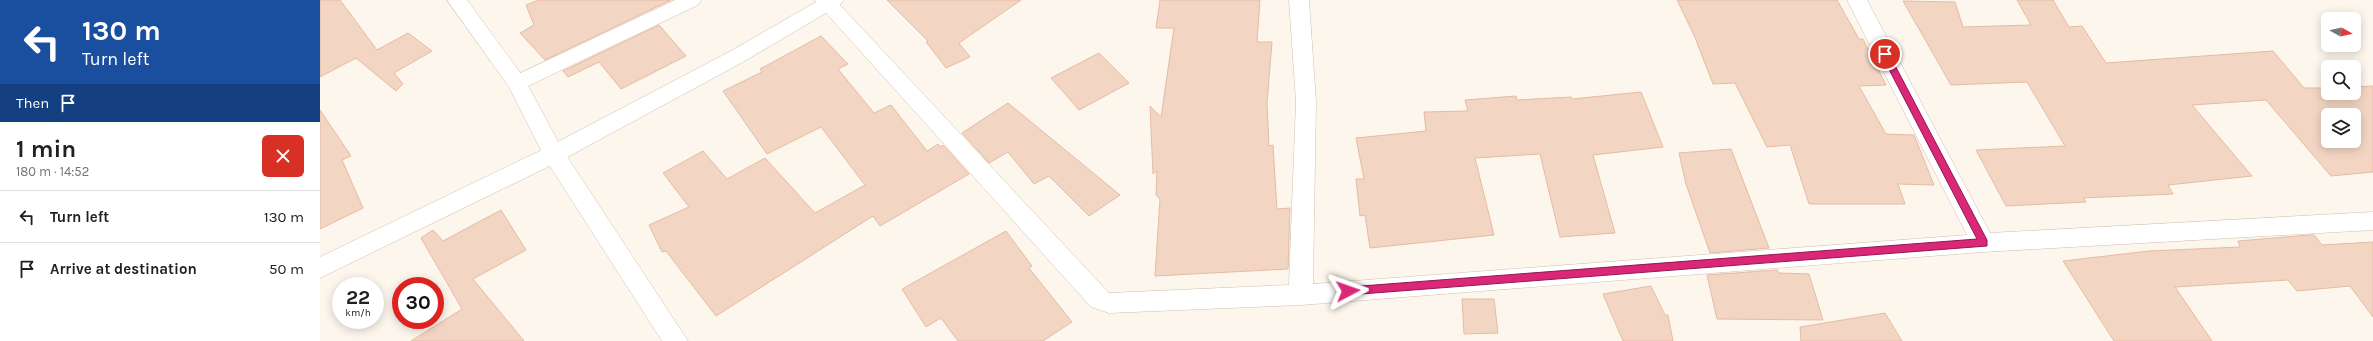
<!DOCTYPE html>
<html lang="en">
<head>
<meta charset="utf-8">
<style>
	body { margin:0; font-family:Karla,sans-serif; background:#f6f6f6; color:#202124; height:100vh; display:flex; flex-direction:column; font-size:15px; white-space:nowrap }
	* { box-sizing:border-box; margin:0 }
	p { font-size:13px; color:#757577 }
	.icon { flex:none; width:22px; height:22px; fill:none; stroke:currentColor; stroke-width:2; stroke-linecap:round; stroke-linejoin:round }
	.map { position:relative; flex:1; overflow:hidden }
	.panel { display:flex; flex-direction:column; background:#fff; width:320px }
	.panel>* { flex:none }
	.banner { background:#1a4fa0; color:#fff; overflow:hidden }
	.needle { width:26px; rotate:98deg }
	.tools { position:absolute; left:2001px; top:12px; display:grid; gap:8px }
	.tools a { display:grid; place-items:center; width:40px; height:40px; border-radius:6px; background:#fff; box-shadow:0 2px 10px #0003; font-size:20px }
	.speed { position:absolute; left:12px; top:277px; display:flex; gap:8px; font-size:20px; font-weight:700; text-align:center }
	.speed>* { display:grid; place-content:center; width:52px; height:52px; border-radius:50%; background:#fff; box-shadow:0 2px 10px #0003; line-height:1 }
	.speed small { font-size:10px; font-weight:400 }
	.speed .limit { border:6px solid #d22; background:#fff; color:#111 }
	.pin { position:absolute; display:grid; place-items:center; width:34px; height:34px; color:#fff; margin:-17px; border:2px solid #fff; border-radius:50%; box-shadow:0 1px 4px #0007 }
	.me { position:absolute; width:44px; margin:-22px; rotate:86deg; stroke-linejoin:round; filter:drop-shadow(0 0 3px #0008) }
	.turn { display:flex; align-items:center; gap:14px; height:84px; padding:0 16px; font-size:18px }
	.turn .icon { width:52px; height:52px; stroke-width:2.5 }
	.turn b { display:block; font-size:28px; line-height:34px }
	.then { display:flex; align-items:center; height:38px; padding:0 16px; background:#0003; gap:8px; font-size:15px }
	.round { display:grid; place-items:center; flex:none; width:42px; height:42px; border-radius:6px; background:#f6f6f6 }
	.overview { display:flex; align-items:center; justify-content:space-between; height:68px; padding:0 16px }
	h1 { font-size:24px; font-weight:700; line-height:30px }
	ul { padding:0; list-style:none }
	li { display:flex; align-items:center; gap:12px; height:52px; padding:0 16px; border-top:1px solid #e0e0e0 }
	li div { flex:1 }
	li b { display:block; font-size:15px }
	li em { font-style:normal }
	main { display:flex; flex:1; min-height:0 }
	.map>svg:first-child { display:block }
</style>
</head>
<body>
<main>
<section class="panel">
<div class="banner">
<div class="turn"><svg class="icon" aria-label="left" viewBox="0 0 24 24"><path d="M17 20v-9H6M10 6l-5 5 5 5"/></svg><div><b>130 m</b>Turn left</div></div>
<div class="then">Then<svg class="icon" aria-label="arrive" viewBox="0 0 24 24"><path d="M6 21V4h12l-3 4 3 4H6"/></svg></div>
</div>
<div class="overview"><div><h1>1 min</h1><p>180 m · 14:52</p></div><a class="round" style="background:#d93025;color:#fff"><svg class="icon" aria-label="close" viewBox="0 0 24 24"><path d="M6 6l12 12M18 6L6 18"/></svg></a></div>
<ul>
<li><svg class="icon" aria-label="left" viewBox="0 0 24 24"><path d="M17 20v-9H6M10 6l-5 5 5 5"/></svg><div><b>Turn left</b></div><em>130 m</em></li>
<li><svg class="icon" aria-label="arrive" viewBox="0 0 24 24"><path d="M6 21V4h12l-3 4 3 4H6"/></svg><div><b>Arrive at destination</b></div><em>50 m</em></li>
</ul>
</section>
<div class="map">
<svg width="2053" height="341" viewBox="0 0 2053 341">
	<rect width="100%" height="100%" fill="#fdf6ec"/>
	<g fill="#f3d5c3" stroke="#e6bba3" fill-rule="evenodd">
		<polygon points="0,0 20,0 57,50 88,33 112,51 74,73 83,84 76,91 36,58 0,77"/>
		<polygon points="219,0 351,0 225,60 200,33 214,25 206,5"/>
		<polygon points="567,0 701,0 639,43 650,57 626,68 606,42 608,41"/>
		<polygon points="840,0 940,0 937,42 952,42 947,103 949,146 953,145 957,209 970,208 968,269 835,276 840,199 836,195 837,171 833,174 830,106 841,117 854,28 836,28"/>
		<polygon points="1357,0 1517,0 1539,39 1543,39 1566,85 1539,86 1566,134 1594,135 1614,185 1578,184 1585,204 1489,204 1470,145 1447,147 1415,83 1393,84 1374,35"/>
		<path d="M 1697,0 L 1733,0 L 1749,27 L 1762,26 L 1786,63 L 1953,51 L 1984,88 L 2008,88 L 2008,93 L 2034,93 L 2034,87 L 2053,86 L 2053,172 L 2011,176 L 1946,100 L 1872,105 L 1932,176 L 1848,185 L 1853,194 L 1763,198 L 1766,202 L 1686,206 L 1656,150 L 1745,146 L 1707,82 L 1631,85 L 1583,1 L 1635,2 L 1643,27 L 1711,25 ZM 2008,115 L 2034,115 L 2034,141 L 2008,141 Z"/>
		<polygon points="339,25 366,56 301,89 279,62 248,77 243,71"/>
		<polygon points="501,36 528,64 518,69 554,113 571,105 607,151 618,144 620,147 623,145 649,174 560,226 553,216 396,316 346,251 342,252 329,225 369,207 343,173 383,151 407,179 445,158 495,213 545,185 501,127 447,154 403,91 442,72 440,69"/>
		<polygon points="779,53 809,83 759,110 731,78"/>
		<polygon points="1321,92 1343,147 1273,155 1295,233 1240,237 1220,154 1155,158 1174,235 1050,248 1045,215 1040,216 1036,179 1044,179 1036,138 1106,131 1104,112 1148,111 1145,100 1196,96 1197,100 1251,97 1252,99"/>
		<polygon points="688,103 800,195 769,216 729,176 714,184 688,152 669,163 642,133"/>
		<polygon points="0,110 31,156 22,160 43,208 0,229"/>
		<polygon points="1411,149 1449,248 1390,253 1366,184 1359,153"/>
		<polygon points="181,210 206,250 153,279 204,341 91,341 142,309 101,238 113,230 123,241"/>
		<polygon points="686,231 712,266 709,268 752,322 723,341 638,341 621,318 606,327 582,289"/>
		<polygon points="1989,235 1994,235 2002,245 2053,242 2053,317 2030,286 1977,291 1968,280 1855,287 1892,341 1794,341 1743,261 1829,251 1920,247 1918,241"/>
		<polygon points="1457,270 1459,273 1489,274 1503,320 1397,319 1387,275"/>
		<polygon points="1331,286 1345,315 1348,315 1353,341 1303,341 1283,294"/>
		<polygon points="1142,299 1174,299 1178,333 1144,334"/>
		<polygon points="1565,313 1582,341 1481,341 1480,327"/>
	</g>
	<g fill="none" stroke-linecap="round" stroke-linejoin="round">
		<defs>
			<g id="street">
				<polygon points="355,0 381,0 378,5 204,88 197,90 190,88 187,83 190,78"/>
				<polygon points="495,0 524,0 520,5 789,293 969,285 976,102 969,0 989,0 996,102 993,284 1647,235 1527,0 1547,0 1670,233 2053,212 2053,230 1663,252 981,305 789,313 771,307 506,13 423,62 242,160 0,278 0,257 226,148 409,52 496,2"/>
			</g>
			<polygon id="secondary" points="127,0 147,0 204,78 242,149 368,341 342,341 226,160 189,87"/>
		</defs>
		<use href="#street" stroke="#d1beb0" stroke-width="1"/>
		<use href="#secondary" stroke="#d6c0b0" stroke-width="1"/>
		<use href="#street" fill="#fff" fill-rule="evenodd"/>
		<use href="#secondary" fill="#fff" fill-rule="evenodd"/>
	</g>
	<polygon fill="#db2777" stroke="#8e194d" points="1565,51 1569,54 1667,240 1667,246 1028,295 1023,291 1028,287 1657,239 1561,54"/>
</svg>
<div class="tools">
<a><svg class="needle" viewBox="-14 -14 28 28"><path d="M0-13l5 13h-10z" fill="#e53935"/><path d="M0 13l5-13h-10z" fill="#757577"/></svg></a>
<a><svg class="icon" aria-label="search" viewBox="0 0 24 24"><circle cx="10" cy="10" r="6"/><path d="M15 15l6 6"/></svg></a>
<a><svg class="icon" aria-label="layers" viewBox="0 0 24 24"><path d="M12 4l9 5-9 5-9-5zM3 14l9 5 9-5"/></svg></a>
</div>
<div class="speed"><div>22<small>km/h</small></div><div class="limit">30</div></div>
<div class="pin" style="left:1565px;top:54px;background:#d93025"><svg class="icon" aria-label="arrive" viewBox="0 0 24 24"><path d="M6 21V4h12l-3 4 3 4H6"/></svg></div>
<svg class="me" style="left:1028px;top:291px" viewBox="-20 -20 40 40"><path d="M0-17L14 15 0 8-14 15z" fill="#db2777" stroke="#fff" stroke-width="4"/></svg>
</div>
</main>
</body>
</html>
